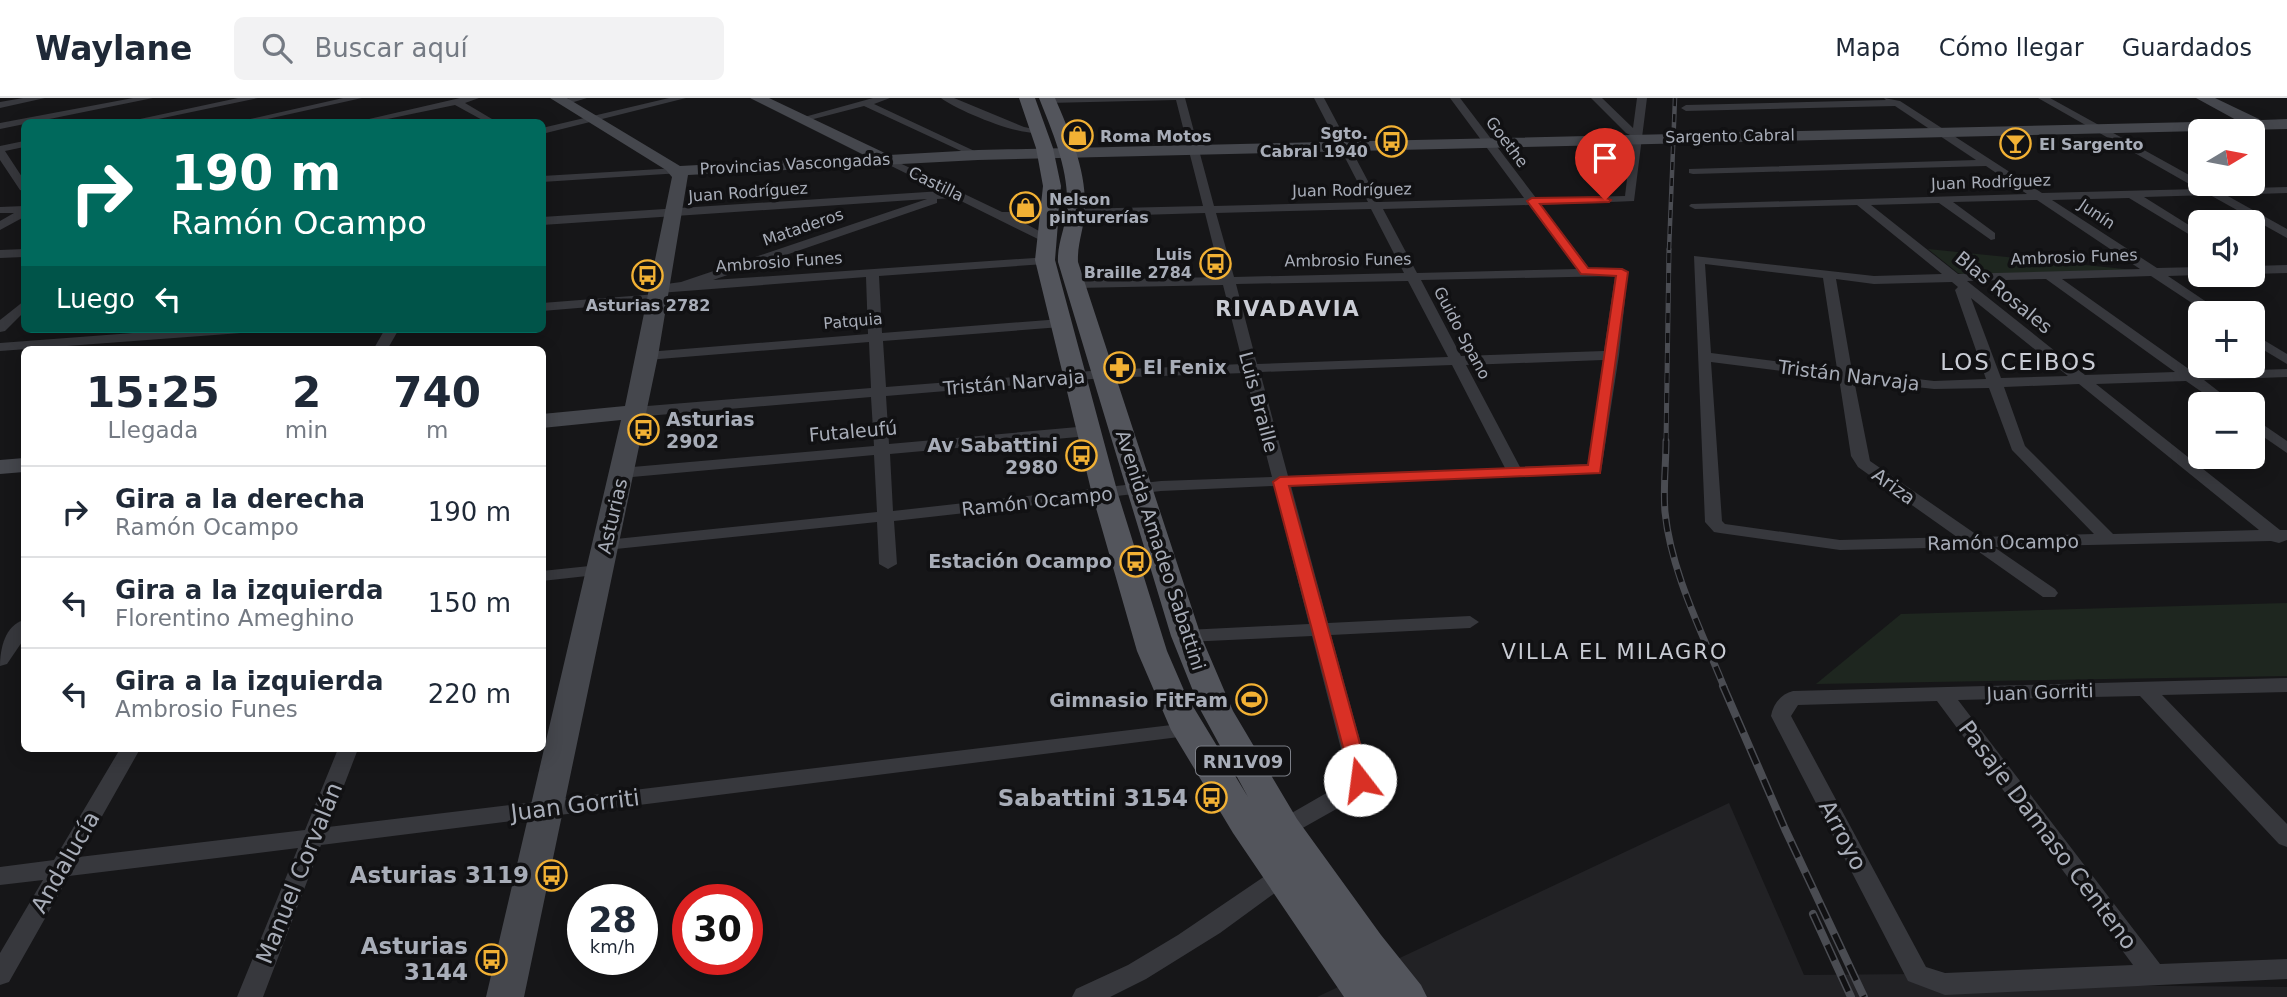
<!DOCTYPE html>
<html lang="es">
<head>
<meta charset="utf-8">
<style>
	body { margin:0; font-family:"DejaVu Sans",sans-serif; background:#f2f2f3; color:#1f2937; height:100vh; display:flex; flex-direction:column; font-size:26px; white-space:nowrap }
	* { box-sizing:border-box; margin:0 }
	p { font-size:23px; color:#747a83 }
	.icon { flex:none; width:38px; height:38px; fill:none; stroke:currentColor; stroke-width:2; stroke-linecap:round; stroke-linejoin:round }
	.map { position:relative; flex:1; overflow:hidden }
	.drawer { position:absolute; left:21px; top:248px; width:525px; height:406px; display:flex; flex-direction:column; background:#fff; border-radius:10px; box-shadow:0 4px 18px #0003 }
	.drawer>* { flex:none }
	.guide { position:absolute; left:21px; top:21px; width:525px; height:214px; border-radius:10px; box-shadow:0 4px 18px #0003; background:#00695c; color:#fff; overflow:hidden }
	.needle { width:46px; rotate:80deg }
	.tools { position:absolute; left:2188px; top:21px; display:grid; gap:14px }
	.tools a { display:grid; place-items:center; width:77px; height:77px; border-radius:10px; background:#fff; box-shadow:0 4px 18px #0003; font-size:35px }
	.speed { position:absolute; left:567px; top:786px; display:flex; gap:14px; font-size:35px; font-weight:700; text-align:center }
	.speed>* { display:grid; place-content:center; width:91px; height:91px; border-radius:50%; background:#fff; box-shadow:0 4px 18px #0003; line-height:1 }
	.speed small { font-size:18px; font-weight:400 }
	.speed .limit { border:10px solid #d22; background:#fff; color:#111 }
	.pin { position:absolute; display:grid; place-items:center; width:60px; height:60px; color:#fff; margin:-72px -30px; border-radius:50% 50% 50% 0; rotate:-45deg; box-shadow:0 0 7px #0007 }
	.pin .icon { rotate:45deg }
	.me { position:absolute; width:77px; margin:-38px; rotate:345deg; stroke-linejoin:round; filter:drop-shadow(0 0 5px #0008) }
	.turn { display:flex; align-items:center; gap:24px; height:147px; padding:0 35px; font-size:32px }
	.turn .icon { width:91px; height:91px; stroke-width:2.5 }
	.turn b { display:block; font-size:49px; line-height:60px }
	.then { display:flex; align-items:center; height:66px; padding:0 35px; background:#0003; gap:14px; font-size:26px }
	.eta { display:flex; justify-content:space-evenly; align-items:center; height:119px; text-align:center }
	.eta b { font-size:42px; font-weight:700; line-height:49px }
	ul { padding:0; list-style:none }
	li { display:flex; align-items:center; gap:21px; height:91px; padding:0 35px; border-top:2px solid #e0e1e3 }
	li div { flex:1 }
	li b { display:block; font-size:26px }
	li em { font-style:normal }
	header { display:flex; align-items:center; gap:42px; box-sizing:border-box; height:98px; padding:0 35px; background:#fff; border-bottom:2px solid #e0e1e3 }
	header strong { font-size:33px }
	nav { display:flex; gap:38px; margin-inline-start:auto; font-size:24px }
	.search { width:490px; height:63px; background:#f2f2f3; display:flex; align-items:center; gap:18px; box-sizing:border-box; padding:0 24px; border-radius:10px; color:#747a83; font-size:26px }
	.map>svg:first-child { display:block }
</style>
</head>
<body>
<header>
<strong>Waylane</strong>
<div class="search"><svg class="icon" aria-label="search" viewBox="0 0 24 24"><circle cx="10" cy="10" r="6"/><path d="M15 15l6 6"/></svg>Buscar aquí</div>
<nav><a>Mapa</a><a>Cómo llegar</a><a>Guardados</a></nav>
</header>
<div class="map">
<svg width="2287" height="899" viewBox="0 0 2287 899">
	<rect width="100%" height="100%" fill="#161618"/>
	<polygon fill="#222225" points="1729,705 1804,877 1917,876 1945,886 2287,889 2287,899 1317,899"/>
	<g fill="#1e261f">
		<polygon points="1928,151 2134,172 1965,177 1958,175"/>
		<polygon points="2287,505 2287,578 1816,586 1901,516"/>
	</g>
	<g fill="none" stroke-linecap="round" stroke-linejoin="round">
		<g fill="#37383d" fill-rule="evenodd">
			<polygon points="23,0 45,0 0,10 0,4"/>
			<polygon points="133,0 153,0 0,31 0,25"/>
			<polygon points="238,0 258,0 144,24 126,24"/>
			<polygon points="343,0 362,0 254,24 237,24"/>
			<polygon points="460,0 479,0 465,5 497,24 486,24 455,7 373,24 356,24"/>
			<polygon points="569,0 587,0 564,7 559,4"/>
			<polygon points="669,0 686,0 542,36 542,30"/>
			<polygon points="873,0 890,0 874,6 983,57 974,59 864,8 802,24 797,21"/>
			<path d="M 941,0 L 954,0 L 1024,29 L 1044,33 C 1029,43 956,12 941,0 Z"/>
			<path d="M 1045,0 L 1185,0 L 1214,108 L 1368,104 L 1314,0 L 1324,0 L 1379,104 L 1524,100 L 1450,0 L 1460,0 L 1536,100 L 1625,98 L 1632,38 L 1626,35 L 1591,0 L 1602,0 L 1633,30 L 1637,0 L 1647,0 L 1634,103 L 1541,107 L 1590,171 L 1622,170 L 1628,174 L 1619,257 L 1601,374 L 1291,388 L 1328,525 L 1470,518 L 1479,524 L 1470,530 L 1331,537 L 1371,682 L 1363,696 L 1292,736 L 1284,738 L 1276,736 L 1273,730 L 1276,724 L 1349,682 L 1312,538 L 1186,544 L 1179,542 L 1176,538 L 1179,534 L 1186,532 L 1309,526 L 1274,388 L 1161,393 L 894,423 L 897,466 L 888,471 L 879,466 L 877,424 L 606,452 L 597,447 L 606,442 L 877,414 L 874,357 L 621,380 L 613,375 L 621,370 L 874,348 L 871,299 L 635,319 L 627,314 L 635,309 L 871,290 L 869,244 L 647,262 L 640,258 L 647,254 L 868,236 L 866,179 L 659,195 L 652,191 L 659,187 L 681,184 L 927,101 L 542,127 L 542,119 L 942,93 L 881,63 L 880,61 L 885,58 L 1002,114 L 1030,114 L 1049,103 L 1057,103 L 1057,107 L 1041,118 L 1017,121 L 1052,140 L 1042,143 L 955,100 L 937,101 L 937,105 L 713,182 L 1049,159 L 1051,162 L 1045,166 L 879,178 L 882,235 L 1061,221 L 1068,225 L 1061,229 L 883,243 L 886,289 L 1104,272 L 1243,266 L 1223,187 L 1076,190 L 1070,186 L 1076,182 L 1221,179 L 1205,115 L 1075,119 L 1069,115 L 1075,111 L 1203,108 L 1176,2 L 1048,5 L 1045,4 ZM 1529,107 L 1577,171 L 1417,175 L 1383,111 ZM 1371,111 L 1404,175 L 1234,179 L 1216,115 ZM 1615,178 L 1604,253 L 1461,258 L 1421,182 ZM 1408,183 L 1448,259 L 1257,266 L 1236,186 ZM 1603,262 L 1588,366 L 1520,369 L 1466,267 ZM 1452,267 L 1505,370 L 1288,378 L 1260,274 ZM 1245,275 L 1272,379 L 1161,383 L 893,413 L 890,356 L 1089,338 L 1097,333 L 1089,328 L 889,346 L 886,298 L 1104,280 Z"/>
			<path d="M 1884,0 L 1900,3 L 2042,95 L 2198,91 L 2038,0 L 2050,0 L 2200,83 L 2200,86 L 2214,91 L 2287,89 L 2287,95 L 2226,97 L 2287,131 L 2287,140 L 2210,97 L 2144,99 L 2200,134 L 2200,143 L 2129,100 L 2052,102 L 2157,170 L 2200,169 L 2200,177 L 2168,178 L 2223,215 L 2207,215 L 2151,178 L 2062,181 L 2193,274 L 2287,271 L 2287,279 L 2204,282 L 2235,306 L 2219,306 L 2186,283 L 2096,286 L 2280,432 L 2287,432 L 2287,442 L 2279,445 L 2271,443 L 1994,449 L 2055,491 L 2058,495 L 2055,499 L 2043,499 L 1972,449 L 1840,452 L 1720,435 L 1714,434 L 1705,424 L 1694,158 L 1874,178 L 1942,176 L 1857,107 L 1695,111 L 1689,108 L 1691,106 L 2027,96 L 1986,68 L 1693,76 L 1689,75 L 1689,71 L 1976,62 L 1895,8 L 1686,13 L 1681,10 L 1686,7 L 1886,2 ZM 2037,102 L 2140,171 L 1958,176 L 1871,107 L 1939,105 L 1991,142 L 1995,141 L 1995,135 L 1953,104 ZM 1705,166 L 1823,180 L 1837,271 L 1711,255 ZM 1836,181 L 1874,186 L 1952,184 L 1958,189 L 1955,192 L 1986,281 L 1934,283 L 1852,273 ZM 2046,181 L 2175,274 L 2085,277 L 1967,183 ZM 1971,200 L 2068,278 L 2001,280 ZM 1711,264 L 1839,280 L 1851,358 L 1858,369 L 1957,439 L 1840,442 L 1725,426 L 1722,423 ZM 1854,282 L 1934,291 L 1989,290 L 2012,352 L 2094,436 L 1980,439 L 1870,363 ZM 2079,286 L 2259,432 L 2113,436 L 2025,348 L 2004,289 Z"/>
			<polygon points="24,43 24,49 5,53 24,82 24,93 20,92 0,62 0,48"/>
			<polygon points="677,70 681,71 681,75 542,84 542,78"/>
			<polygon points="24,108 24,119 0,132 0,123 14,115 0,115 0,109"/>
			<polygon points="24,151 24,159 0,160 0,152"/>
			<polygon points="2287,167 2287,175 2252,176 2252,168"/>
			<polygon points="657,196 664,200 662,203 542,213 542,205"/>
			<polygon points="24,203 24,214 5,233 0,234 0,222"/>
			<polygon points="186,231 248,231 241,235 0,253 0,245"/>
			<polygon points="385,231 399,231 387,252 373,252"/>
			<polygon points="2252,235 2287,256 2287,266 2252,245"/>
			<polygon points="2252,319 2287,343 2287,355 2252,331"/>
			<polygon points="599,467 605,468 608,472 605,476 542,483 542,473"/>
			<path d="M 24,522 L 24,541 L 7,566 L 0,568 C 0,551 5,527 24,522 Z"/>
			<path d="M 2287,580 L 2287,594 L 2162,597 L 2287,726 L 2287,749 L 2279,746 L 2140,598 L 1958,602 L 2160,866 L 2287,861 L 2287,881 L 1945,897 L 1908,883 L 1771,618 C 1773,606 1781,596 1793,593 ZM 1937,603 L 2133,867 L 1945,875 L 1926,869 L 1791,618 L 1798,607 Z"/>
			<polygon points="1188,625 1195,627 1198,632 1195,637 321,747 263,899 237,899 298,750 69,778 9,884 0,887 0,855 43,782 0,787 0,769 54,762 120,651 140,651 79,759 305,732 338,651 358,651 328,729"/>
			<polygon points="1282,769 1290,772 1294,778 1290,784 1220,835 1146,881 1110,899 1072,899 1076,891 1128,867 1178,837 1274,772"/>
		</g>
		<g fill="#45474d" fill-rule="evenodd">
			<polygon points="550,0 567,0 680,68 866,58 750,0 769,0 889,57 978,52 2238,23 2196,0 2215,0 2261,22 2287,21 2287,31 978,62 688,77 658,258 524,899 486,899 621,322 542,330 542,316 625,308 672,79 666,72"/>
			<polygon points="24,360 24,374 0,376 0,362"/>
		</g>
		<path fill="#53555c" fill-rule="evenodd" d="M 1019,0 L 1035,0 L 1053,50 L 1061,88 L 1055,162 L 1118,396 L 1167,553 L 1186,597 L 1248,699 L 1201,613 L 1171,538 L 1058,164 C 1057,145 1066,129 1067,110 C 1069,72 1053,35 1039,0 L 1055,0 C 1070,35 1086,71 1085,110 C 1085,128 1077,145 1078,164 L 1201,538 L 1233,613 L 1297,721 L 1381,837 L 1421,887 L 1427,899 L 1344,899 L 1233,735 L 1171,632 L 1137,553 L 1092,396 L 1035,162 L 1043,88 L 1036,50 Z"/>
		<defs>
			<polyline id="rail-far3" points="1669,152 1675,0"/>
			<polyline id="rail-far2" points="1666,345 1669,151"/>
			<path id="rail-far1" d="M 1666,343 C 1666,366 1663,391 1665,414 C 1671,474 1702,534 1724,589"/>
			<g id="rail">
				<polyline points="1723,588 1785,731 1864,899"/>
				<polyline points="1813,816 1851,899"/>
			</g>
		</defs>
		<use href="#rail-far3" stroke="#4a4c52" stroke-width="4.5"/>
		<use href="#rail-far2" stroke="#4a4c52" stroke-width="5"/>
		<use href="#rail-far1" stroke="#4a4c52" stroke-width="7"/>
		<use href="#rail" stroke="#4a4c52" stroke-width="8"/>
		<use href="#rail-far3" stroke="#111113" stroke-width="2.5" stroke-dasharray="8" stroke-linecap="butt"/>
		<use href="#rail-far2" stroke="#111113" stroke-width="3.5" stroke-dasharray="10" stroke-linecap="butt"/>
		<use href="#rail-far1" stroke="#111113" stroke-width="4.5" stroke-dasharray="13" stroke-linecap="butt"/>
		<use href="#rail" stroke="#111113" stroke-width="5" stroke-dasharray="17" stroke-linecap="butt"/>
	</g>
	<polygon fill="#d93025" stroke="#8d1f18" stroke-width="2" points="1605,99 1611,102 1609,104 1540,106 1588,170 1622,171 1628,174 1600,375 1289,388 1370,682 1367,687 1353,687 1273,384 1280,379 1588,367 1616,178 1581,176 1527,103 1532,100"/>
	<defs>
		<symbol id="shop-ring" viewBox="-11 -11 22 22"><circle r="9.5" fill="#111113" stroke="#f2b134" stroke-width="1.5"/><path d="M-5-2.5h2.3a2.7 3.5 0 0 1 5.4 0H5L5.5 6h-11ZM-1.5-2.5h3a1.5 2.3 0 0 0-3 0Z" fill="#f2b134"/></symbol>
		<symbol id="bus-ring" viewBox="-11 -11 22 22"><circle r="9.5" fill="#111113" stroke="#f2b134" stroke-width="1.5"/><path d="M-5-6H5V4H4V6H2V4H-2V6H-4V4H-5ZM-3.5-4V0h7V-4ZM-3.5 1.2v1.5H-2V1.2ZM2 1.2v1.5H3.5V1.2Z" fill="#f2b134"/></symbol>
		<symbol id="bar-ring" viewBox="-11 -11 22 22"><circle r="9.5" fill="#111113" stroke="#f2b134" stroke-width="1.5"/><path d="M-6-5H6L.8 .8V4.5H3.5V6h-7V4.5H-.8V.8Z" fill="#f2b134"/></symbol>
		<symbol id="pharmacy-ring" viewBox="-11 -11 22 22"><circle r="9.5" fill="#111113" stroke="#f2b134" stroke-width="1.5"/><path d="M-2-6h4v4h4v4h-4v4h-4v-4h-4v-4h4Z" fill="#f2b134"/></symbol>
		<symbol id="stadium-ring" viewBox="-11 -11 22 22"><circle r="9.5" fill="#111113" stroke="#f2b134" stroke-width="1.5"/><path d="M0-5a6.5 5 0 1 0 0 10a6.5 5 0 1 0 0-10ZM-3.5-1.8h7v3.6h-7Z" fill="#f2b134"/></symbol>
	</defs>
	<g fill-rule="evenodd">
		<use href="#shop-ring" x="1060" y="20" width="35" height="35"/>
		<use href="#bus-ring" x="1374" y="26" width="35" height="35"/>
		<use href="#bar-ring" x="1998" y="28" width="35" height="35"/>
		<use href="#shop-ring" x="1008" y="92" width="35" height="35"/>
		<use href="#bus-ring" x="1198" y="148" width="35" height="35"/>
		<use href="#bus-ring" x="630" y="160" width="35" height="35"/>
		<use href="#pharmacy-ring" x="1102" y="252" width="35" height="35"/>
		<use href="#bus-ring" x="626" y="314" width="35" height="35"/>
		<use href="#bus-ring" x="1064" y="340" width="35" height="35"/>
		<use href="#bus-ring" x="1118" y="446" width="35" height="35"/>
		<use href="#stadium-ring" x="1234" y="584" width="35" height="35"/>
		<use href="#bus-ring" x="1194" y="682" width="35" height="35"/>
		<use href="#bus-ring" x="534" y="760" width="35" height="35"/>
		<use href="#bus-ring" x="474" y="844" width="35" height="35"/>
	</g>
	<g text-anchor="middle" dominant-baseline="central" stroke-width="7" stroke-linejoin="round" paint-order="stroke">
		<g font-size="16" font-weight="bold" fill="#a8adb8" stroke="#111113" text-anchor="start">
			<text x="1368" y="35" text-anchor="end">Sgto.<tspan x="1368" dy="18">Cabral 1940</tspan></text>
			<text x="1100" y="38">Roma Motos</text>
			<text x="2039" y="46">El Sargento</text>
			<text x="1049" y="101">Nelson<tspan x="1049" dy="18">pinturerías</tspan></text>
			<text x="1192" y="156" text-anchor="end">Luis<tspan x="1192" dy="18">Braille 2784</tspan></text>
			<text x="648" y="207" text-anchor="middle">Asturias 2782</text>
		</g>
		<g font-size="16" fill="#a8adb8" stroke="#111113">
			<text transform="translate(1730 38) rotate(-1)">Sargento Cabral</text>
			<text transform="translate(1507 44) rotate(53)">Goethe</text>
			<text transform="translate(795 66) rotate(-3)">Provincias Vascongadas</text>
			<text transform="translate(1991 84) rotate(-2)">Juan Rodríguez</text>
			<text transform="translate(936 86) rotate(26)">Castilla</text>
			<text transform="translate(1352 92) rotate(-1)">Juan Rodríguez</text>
			<text transform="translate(748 94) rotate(-4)">Juan Rodríguez</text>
			<text transform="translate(2097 116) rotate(34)">Junín</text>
			<text transform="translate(803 129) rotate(-19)">Mataderos</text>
			<text transform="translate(2074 159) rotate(-2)">Ambrosio Funes</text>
			<text transform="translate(1348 162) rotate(-1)">Ambrosio Funes</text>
			<text transform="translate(779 164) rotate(-4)">Ambrosio Funes</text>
			<text transform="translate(853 223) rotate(-5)">Patquia</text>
			<text transform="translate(1462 235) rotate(62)">Guido Spano</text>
		</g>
		<rect fill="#111113" stroke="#7b7e86" stroke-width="2" x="1196" y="648.5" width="94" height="29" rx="5"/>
		<g font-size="18" font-weight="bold" fill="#a8adb8">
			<text x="1243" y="663">RN1V09</text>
		</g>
		<g font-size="19" fill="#a8adb8" stroke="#111113">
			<text transform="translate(2004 194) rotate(39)">Blas Rosales</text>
			<text transform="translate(1849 277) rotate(7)">Tristán Narvaja</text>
			<text transform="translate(1014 284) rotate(-5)">Tristán Narvaja</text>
			<text transform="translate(1259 304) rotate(75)">Luis Braille</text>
			<text transform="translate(853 333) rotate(-5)">Futaleufú</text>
			<text transform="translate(1894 388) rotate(36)">Ariza</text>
			<text transform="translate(1037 403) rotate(-6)">Ramón Ocampo</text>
			<text transform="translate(612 418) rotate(-77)">Asturias</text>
			<text transform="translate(2003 444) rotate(-1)">Ramón Ocampo</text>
			<text transform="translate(1161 452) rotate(72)">Avenida Amadeo Sabattini</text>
			<text transform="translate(2040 594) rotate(-2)">Juan Gorriti</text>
		</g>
		<g font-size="19" font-weight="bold" fill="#a8adb8" stroke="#111113" text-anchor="end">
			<text x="1143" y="269" text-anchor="start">El Fenix</text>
			<text x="666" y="321" text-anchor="start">Asturias<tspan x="666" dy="22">2902</tspan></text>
			<text x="1058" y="347">Av Sabattini<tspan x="1058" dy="22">2980</tspan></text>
			<text x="1112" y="463">Estación Ocampo</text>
			<text x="1228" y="602">Gimnasio FitFam</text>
		</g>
		<g font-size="21" font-weight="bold" letter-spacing="2" fill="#c9ccd4" stroke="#111113">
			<text x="1288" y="211">RIVADAVIA</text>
		</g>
		<g font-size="21" letter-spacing="2" fill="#c9ccd4" stroke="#111113">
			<text x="1615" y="554">VILLA EL MILAGRO</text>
		</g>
		<g font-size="23" letter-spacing="2" fill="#c9ccd4" stroke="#111113">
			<text x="2019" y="264">LOS CEIBOS</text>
		</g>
		<g font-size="23" font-weight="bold" fill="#a8adb8" stroke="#111113" text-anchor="end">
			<text x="1188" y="700">Sabattini 3154</text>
			<text x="529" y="777">Asturias 3119</text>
			<text x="468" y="848">Asturias<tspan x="468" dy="26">3144</tspan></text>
		</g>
		<g font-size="23" fill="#a8adb8" stroke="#111113">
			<text transform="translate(575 707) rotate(-7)">Juan Gorriti</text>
			<text transform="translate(1843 737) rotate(62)">Arroyo</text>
			<text transform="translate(2048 737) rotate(53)">Pasaje Damaso Centeno</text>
			<text transform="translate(65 764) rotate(-60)">Andalucía</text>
			<text transform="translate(299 775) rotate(-68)">Manuel Corvalán</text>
		</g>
	</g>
</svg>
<div class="tools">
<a><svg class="needle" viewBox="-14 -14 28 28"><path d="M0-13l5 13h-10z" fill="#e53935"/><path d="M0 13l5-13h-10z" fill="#747a83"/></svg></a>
<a><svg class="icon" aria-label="sound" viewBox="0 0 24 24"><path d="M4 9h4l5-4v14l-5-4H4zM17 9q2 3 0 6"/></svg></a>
<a>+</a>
<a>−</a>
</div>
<div class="speed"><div>28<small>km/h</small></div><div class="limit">30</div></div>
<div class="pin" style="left:1605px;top:102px;background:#d93025"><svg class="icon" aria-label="arrive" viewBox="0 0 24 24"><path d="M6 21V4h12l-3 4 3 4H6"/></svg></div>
<svg class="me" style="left:1360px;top:682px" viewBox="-20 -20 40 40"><circle r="19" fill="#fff"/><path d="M0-13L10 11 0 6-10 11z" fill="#d93025"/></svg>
<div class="guide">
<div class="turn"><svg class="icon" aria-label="right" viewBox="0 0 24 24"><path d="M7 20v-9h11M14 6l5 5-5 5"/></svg><div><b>190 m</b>Ramón Ocampo</div></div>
<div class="then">Luego<svg class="icon" aria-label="left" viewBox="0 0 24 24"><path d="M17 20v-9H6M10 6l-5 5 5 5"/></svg></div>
</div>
<section class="drawer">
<div class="eta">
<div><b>15:25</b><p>Llegada</p></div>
<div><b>2</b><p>min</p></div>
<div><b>740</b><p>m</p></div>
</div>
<ul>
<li><svg class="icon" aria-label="right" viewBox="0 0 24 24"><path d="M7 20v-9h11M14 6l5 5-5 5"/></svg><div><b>Gira a la derecha</b><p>Ramón Ocampo</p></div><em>190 m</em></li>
<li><svg class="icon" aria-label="left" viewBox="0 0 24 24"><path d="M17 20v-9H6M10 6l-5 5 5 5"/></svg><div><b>Gira a la izquierda</b><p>Florentino Ameghino</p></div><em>150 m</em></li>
<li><svg class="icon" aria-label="left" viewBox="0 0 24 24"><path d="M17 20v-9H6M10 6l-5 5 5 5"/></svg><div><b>Gira a la izquierda</b><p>Ambrosio Funes</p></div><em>220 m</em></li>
</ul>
</section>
</div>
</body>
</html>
